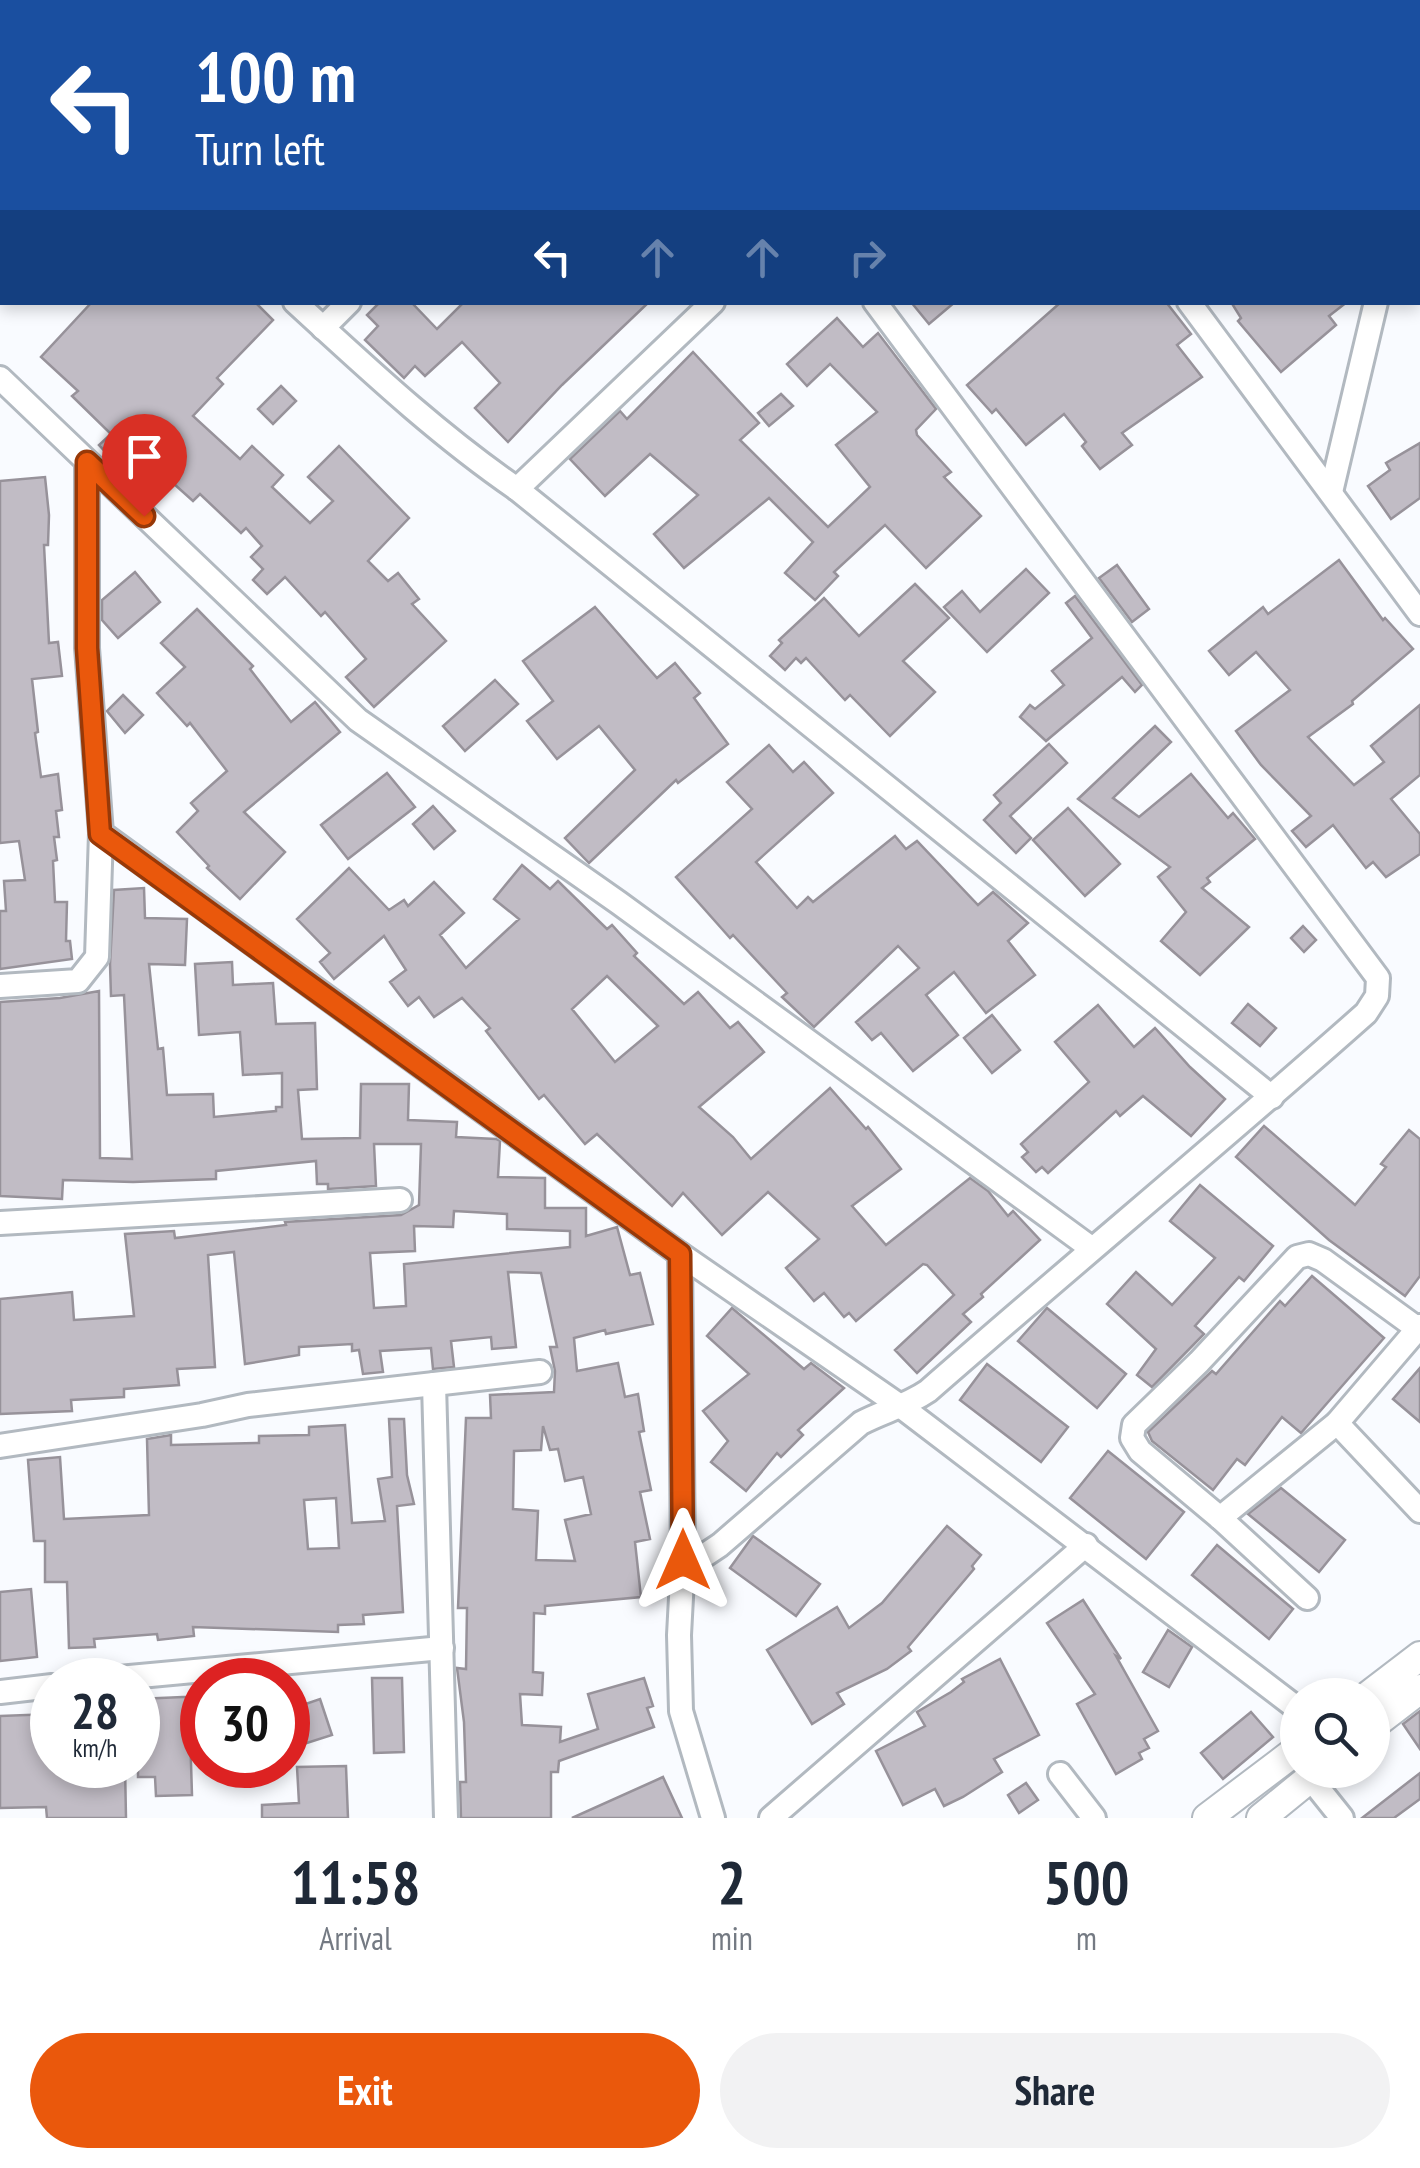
<!DOCTYPE html>
<html lang="en">
<head>
<meta charset="utf-8">
<style>
	body { margin:0; font-family:"PT Sans Narrow",sans-serif; background:#f2f2f3; color:#1f2937; height:100vh; display:flex; flex-direction:column; font-size:38px; white-space:nowrap }
	* { box-sizing:border-box; margin:0 }
	p { font-size:32px; color:#747a83 }
	.icon { flex:none; width:55px; height:55px; fill:none; stroke:currentColor; stroke-width:2; stroke-linecap:round; stroke-linejoin:round }
	.map { position:relative; height:1818px; overflow:hidden }
	.details { display:flex; flex-direction:column; background:#fff; flex:1 }
	.details>* { flex:none }
	.hud { position:absolute; left:0px; top:0px; width:1420px; height:305px; box-shadow:0 5px 15px #0003; background:#1a4fa0; color:#fff; overflow:hidden }
	.buttons { position:absolute; left:1280px; top:1678px; display:grid; gap:20px }
	.buttons a { display:grid; place-items:center; width:110px; height:110px; border-radius:50%; background:#fff; box-shadow:0 5px 15px #0003; font-size:50px }
	.speed { position:absolute; left:30px; top:1658px; display:flex; gap:20px; font-size:50px; font-weight:700; text-align:center }
	.speed>* { display:grid; place-content:center; width:130px; height:130px; border-radius:50%; background:#fff; box-shadow:0 5px 15px #0003; line-height:1 }
	.speed small { font-size:25px; font-weight:400 }
	.speed .limit { border:15px solid #d22; background:#fff; color:#111 }
	.pin { position:absolute; display:grid; place-items:center; width:85px; height:85px; color:#fff; margin:-102px -42px; border-radius:50% 50% 50% 0; rotate:-45deg; box-shadow:0 0 10px #0007 }
	.pin .icon { rotate:45deg }
	.me { position:absolute; width:110px; margin:-55px; rotate:0deg; stroke-linejoin:round; filter:drop-shadow(0 0 8px #0008) }
	.turn { display:flex; align-items:center; gap:35px; height:210px; padding:0 30px; font-size:45px }
	.turn .icon { width:130px; height:130px; stroke-width:2.5 }
	.turn b { display:block; font-size:70px; line-height:85px }
	.lanes { display:flex; align-items:center; height:95px; padding:0 30px; background:#0003; justify-content:center; gap:50px; direction:ltr }
	.lanes .off { opacity:.35 }
	.eta { display:flex; justify-content:space-evenly; align-items:center; height:170px; text-align:center }
	.eta b { font-size:60px; font-weight:700; line-height:70px }
	.action { display:flex; gap:20px; margin-top:auto; padding:20px 30px }
	.action a { flex:1; height:115px; border-radius:60px; background:#ea580c; color:#fff; font-size:40px; font-weight:700; line-height:115px; text-align:center }
	.action a+a { background:#f2f2f3; color:#1f2937 }
	.map>svg:first-child { display:block }
</style>
</head>
<body>
<div class="map">
<svg width="1420" height="1818" viewBox="0 0 1420 1818">
	<rect width="100%" height="100%" fill="#f9fbff"/>
	<g fill="#c1bcc5" stroke="#97929a" stroke-width="2.5" fill-rule="evenodd">
		<polygon points="92,302 255,302 273,320 217,378 223,384 193,416 240,459 252,446 283,475 272,487 310,523 333,501 308,477 339,446 409,518 368,561 388,581 398,573 419,599 412,604 446,641 374,707 346,677 366,659 325,612 321,616 285,577 267,594 253,580 263,569 251,557 262,546 246,528 241,533 200,494 193,501 154,466 135,484 99,445 111,434 72,396 78,391 41,357"/>
		<polygon points="380,302 411,302 437,329 464,302 649,302 562,385 508,442 475,408 500,383 462,342 425,376 415,366 404,378 365,340 378,326 367,315"/>
		<polygon points="911,302 955,302 929,324"/>
		<polygon points="1061,302 1166,302 1191,334 1177,345 1202,377 1122,433 1132,445 1100,469 1082,446 1086,442 1064,414 1026,445 996,409 992,413 967,385"/>
		<polygon points="1231,302 1347,302 1329,316 1336,325 1281,372 1238,321 1241,318"/>
		<polygon points="837,318 863,347 878,333 936,409 916,430 917,435 951,472 944,477 981,516 926,568 885,525 834,572 838,576 815,600 785,573 813,542 769,498 684,568 654,534 698,495 650,454 605,496 570,459 620,411 627,419 693,352 759,423 740,440 828,527 870,487 836,445 877,412 830,364 807,386 787,364"/>
		<polygon points="281,386 296,401 273,424 258,409"/>
		<polygon points="781,394 793,406 769,426 758,413"/>
		<polygon points="1420,443 1420,498 1391,519 1368,486 1390,470 1386,463"/>
		<polygon points="45,477 49,515 48,545 44,545 49,643 58,642 62,676 32,679 38,732 35,733 41,777 58,774 62,810 56,811 59,837 54,837 57,860 53,861 55,902 67,902 66,941 70,941 72,959 0,969 0,911 6,911 4,881 25,880 19,841 0,843 0,481"/>
		<polygon points="1339,560 1383,620 1385,618 1413,649 1352,701 1353,704 1308,737 1354,785 1384,762 1371,746 1420,705 1420,775 1391,799 1420,834 1420,854 1386,877 1373,862 1366,868 1333,825 1306,847 1292,831 1311,816 1261,765 1236,731 1290,690 1256,652 1229,675 1209,651 1263,607 1268,614"/>
		<polygon points="1117,565 1149,609 1132,622 1099,578"/>
		<polygon points="1026,569 1049,593 987,652 944,607 962,591 980,612"/>
		<polygon points="135,572 160,602 118,638 102,620 102,600"/>
		<polygon points="915,584 949,618 903,661 935,692 890,736 850,695 845,700 806,658 801,663 796,658 785,670 770,656 782,643 779,640 824,598 859,636"/>
		<polygon points="1075,596 1142,685 1135,692 1122,677 1046,741 1020,717 1030,705 1035,709 1064,685 1052,671 1092,638 1066,603"/>
		<polygon points="595,607 657,678 675,663 700,693 694,698 728,744 678,783 676,780 589,863 565,838 635,770 599,726 557,759 527,721 553,701 523,661"/>
		<polygon points="197,609 253,666 250,669 291,722 315,702 340,732 244,812 285,852 240,899 207,868 209,866 177,832 198,811 191,803 227,771 190,723 187,726 157,693 185,667 161,643"/>
		<polygon points="495,680 518,704 465,751 443,726"/>
		<polygon points="123,695 143,715 125,733 107,711"/>
		<polygon points="1155,726 1171,742 1113,798 1139,817 1191,774 1228,818 1233,813 1255,839 1207,878 1210,882 1202,888 1249,927 1200,975 1161,941 1186,912 1158,877 1170,867 1078,799"/>
		<polygon points="1049,744 1067,763 1010,816 1031,838 1016,853 984,820 1001,803 994,795"/>
		<polygon points="769,745 793,772 804,762 833,793 756,862 797,908 808,897 813,902 895,836 906,849 917,841 978,905 993,892 1028,923 1008,941 1035,975 986,1013 954,972 926,995 958,1035 913,1071 881,1033 872,1040 856,1022 919,968 898,946 814,1027 782,997 787,993 733,935 730,938 676,877 752,809 727,782"/>
		<polygon points="387,773 415,807 348,859 321,825"/>
		<polygon points="433,806 455,831 434,849 413,824"/>
		<polygon points="1068,808 1120,864 1085,896 1033,840"/>
		<path d="M 522,865 L 550,889 L 558,881 L 607,929 L 612,925 L 637,953 L 634,956 L 684,1004 L 698,992 L 730,1028 L 738,1022 L 764,1052 L 699,1107 L 733,1137 L 751,1159 L 830,1088 L 866,1129 L 868,1127 L 901,1169 L 852,1206 L 886,1245 L 970,1178 L 988,1191 L 1008,1216 L 1013,1211 L 1040,1240 L 981,1294 L 983,1297 L 963,1314 L 971,1322 L 917,1373 L 895,1350 L 954,1295 L 927,1265 L 923,1264 L 856,1321 L 849,1313 L 844,1317 L 824,1293 L 814,1301 L 786,1268 L 819,1239 L 768,1192 L 722,1235 L 683,1193 L 672,1206 L 597,1134 L 585,1144 L 544,1095 L 539,1099 L 486,1031 L 490,1028 L 462,998 L 434,1017 L 419,997 L 408,1006 L 390,982 L 406,970 L 384,936 L 334,979 L 320,962 L 330,953 L 297,919 L 349,868 L 389,910 L 404,900 L 408,906 L 434,882 L 464,913 L 440,935 L 466,968 L 519,919 L 494,899 ZM 607,976 L 658,1026 L 615,1062 L 572,1009 Z"/>
		<path d="M 144,888 L 145,918 L 187,919 L 185,965 L 149,964 L 158,1049 L 163,1048 L 167,1095 L 213,1094 L 214,1117 L 276,1111 L 276,1107 L 282,1107 L 282,1073 L 243,1075 L 240,1032 L 199,1035 L 195,964 L 232,962 L 233,985 L 273,983 L 276,1024 L 315,1023 L 317,1089 L 298,1090 L 302,1139 L 360,1138 L 361,1084 L 409,1084 L 408,1120 L 457,1122 L 456,1137 L 496,1139 L 500,1141 L 498,1177 L 545,1178 L 545,1208 L 586,1208 L 586,1236 L 617,1227 L 630,1275 L 640,1273 L 653,1324 L 606,1334 L 605,1330 L 574,1338 L 577,1371 L 618,1363 L 625,1397 L 638,1394 L 644,1431 L 639,1432 L 651,1490 L 640,1492 L 650,1539 L 635,1542 L 641,1597 L 545,1606 L 545,1614 L 534,1613 L 533,1672 L 543,1673 L 542,1695 L 520,1694 L 522,1725 L 561,1727 L 560,1742 L 598,1729 L 588,1694 L 644,1678 L 653,1706 L 647,1708 L 654,1727 L 559,1761 L 558,1772 L 551,1772 L 551,1818 L 461,1818 L 460,1782 L 466,1782 L 464,1722 L 457,1668 L 466,1669 L 467,1608 L 458,1608 L 466,1418 L 491,1418 L 490,1395 L 554,1392 L 555,1371 L 550,1347 L 557,1347 L 541,1273 L 508,1272 L 516,1347 L 492,1349 L 491,1337 L 451,1341 L 454,1367 L 433,1369 L 431,1348 L 380,1351 L 383,1372 L 363,1374 L 359,1350 L 352,1351 L 352,1344 L 299,1347 L 299,1355 L 245,1364 L 234,1252 L 208,1255 L 215,1367 L 177,1369 L 179,1385 L 124,1389 L 124,1397 L 71,1400 L 72,1411 L 0,1414 L 0,1299 L 72,1292 L 74,1320 L 134,1316 L 125,1234 L 174,1231 L 175,1238 L 286,1225 L 285,1222 L 401,1215 L 419,1205 L 421,1144 L 374,1144 L 376,1186 L 328,1189 L 328,1184 L 317,1184 L 316,1161 L 216,1171 L 216,1179 L 133,1182 L 63,1180 L 62,1199 L 0,1196 L 0,1002 L 60,998 L 99,991 L 100,1158 L 132,1159 L 124,995 L 111,996 L 110,964 L 114,890 ZM 454,1211 L 507,1214 L 507,1229 L 570,1231 L 570,1247 L 404,1264 L 406,1306 L 374,1308 L 370,1253 L 415,1251 L 414,1226 L 453,1227 ZM 543,1426 L 550,1450 L 558,1449 L 565,1481 L 583,1477 L 591,1514 L 565,1520 L 575,1561 L 536,1560 L 538,1511 L 513,1509 L 514,1451 L 541,1450 Z"/>
		<polygon points="1303,926 1316,940 1304,952 1291,938"/>
		<polygon points="1248,1004 1276,1028 1260,1046 1232,1023"/>
		<polygon points="1098,1005 1134,1047 1155,1028 1190,1067 1225,1099 1191,1136 1143,1096 1120,1116 1116,1111 1048,1173 1042,1167 1036,1172 1022,1157 1028,1152 1021,1144 1089,1082 1055,1042"/>
		<polygon points="992,1015 1020,1050 992,1073 964,1038"/>
		<polygon points="1264,1126 1355,1205 1386,1167 1381,1164 1409,1130 1420,1139 1420,1276 1405,1296 1329,1240 1236,1157"/>
		<polygon points="1200,1185 1273,1246 1244,1281 1239,1277 1195,1326 1204,1334 1152,1387 1137,1375 1156,1349 1107,1304 1136,1272 1172,1305 1215,1258 1170,1221"/>
		<polygon points="1312,1276 1384,1338 1301,1433 1282,1417 1245,1465 1237,1459 1213,1490 1152,1441 1148,1432 1212,1371 1216,1374 1280,1301 1285,1306"/>
		<polygon points="732,1308 804,1369 811,1363 844,1388 798,1430 803,1435 781,1457 777,1453 746,1491 711,1462 728,1441 703,1411 749,1374 707,1336"/>
		<polygon points="1047,1308 1126,1374 1097,1408 1018,1341"/>
		<polygon points="987,1364 1068,1427 1041,1462 960,1400"/>
		<polygon points="1420,1368 1420,1422 1393,1399"/>
		<path d="M 389,1419 L 404,1419 L 407,1475 L 414,1504 L 397,1506 L 403,1612 L 363,1615 L 364,1624 L 338,1625 L 338,1632 L 193,1627 L 194,1636 L 158,1640 L 157,1634 L 94,1639 L 95,1647 L 69,1648 L 67,1582 L 45,1582 L 45,1541 L 34,1541 L 28,1460 L 60,1457 L 64,1519 L 149,1515 L 147,1439 L 171,1435 L 171,1445 L 259,1443 L 259,1436 L 309,1435 L 309,1427 L 345,1425 L 352,1523 L 385,1521 L 378,1479 L 392,1477 ZM 336,1498 L 339,1548 L 308,1549 L 304,1500 Z"/>
		<polygon points="1108,1451 1184,1512 1146,1559 1070,1498"/>
		<polygon points="1281,1488 1345,1540 1319,1572 1248,1514"/>
		<polygon points="947,1526 981,1555 972,1566 974,1569 908,1647 911,1651 887,1669 837,1693 844,1704 812,1724 767,1650 837,1607 849,1628 882,1603"/>
		<polygon points="753,1536 820,1584 796,1616 730,1568"/>
		<polygon points="1217,1545 1293,1609 1269,1639 1192,1575"/>
		<polygon points="31,1589 37,1657 0,1661 0,1592"/>
		<polygon points="1083,1600 1121,1659 1116,1656 1158,1731 1144,1739 1149,1748 1139,1753 1142,1759 1116,1774 1077,1704 1095,1694 1047,1623"/>
		<polygon points="1168,1630 1192,1647 1169,1687 1143,1672"/>
		<polygon points="1000,1659 1039,1735 994,1759 1002,1772 963,1797 944,1806 935,1789 903,1805 876,1751 925,1726 917,1712 951,1692 964,1682 962,1679"/>
		<polygon points="372,1678 402,1678 404,1752 374,1753"/>
		<polygon points="183,1697 202,1697 202,1731 190,1731 192,1795 156,1796 155,1777 138,1777 138,1699"/>
		<polygon points="320,1699 332,1735 288,1749 288,1710"/>
		<polygon points="1420,1711 1420,1749 1403,1724"/>
		<polygon points="1251,1712 1273,1737 1223,1779 1201,1753"/>
		<polygon points="52,1714 52,1765 125,1765 126,1818 47,1818 46,1807 0,1808 0,1716"/>
		<polygon points="346,1766 348,1818 262,1818 262,1805 299,1803 297,1767"/>
		<polygon points="1420,1773 1420,1799 1394,1818 1362,1818"/>
		<polygon points="663,1777 682,1818 572,1818"/>
		<polygon points="1026,1783 1038,1800 1019,1813 1008,1795"/>
	</g>
	<g fill="none" stroke-linecap="round" stroke-linejoin="round">
		<defs>
			<g id="minor">
				<polyline points="1402,0 1413,2"/>
				<polyline points="656,2 659,0"/>
				<polyline points="0,34 2,36"/>
				<polyline points="1418,126 1420,115"/>
				<polyline points="1418,158 1420,160"/>
				<path d="M 295,302 C 367,368 437,434 517,489 L 1272,1097"/>
				<polyline points="1189,302 1420,614"/>
				<polyline points="323,328 349,302"/>
				<polyline points="0,378 358,720 619,903 1091,1248"/>
				<polyline points="87,462 87,648 101,833 680,1254 903,1408 1298,1709"/>
				<polyline points="517,489 713,302"/>
				<polyline points="1331,492 1376,302"/>
				<polyline points="0,986 78,981 97,957 101,833"/>
				<polyline points="0,1223 400,1200"/>
				<polyline points="680,1254 683,1560 679,1635 681,1711 713,1818"/>
				<polyline points="434,1384 446,1818"/>
				<polyline points="1337,1423 1420,1511"/>
				<polyline points="0,1446 202,1415 248,1405 540,1372"/>
				<polyline points="1220,1518 1337,1423 1420,1326"/>
				<path d="M 683,1560 L 705,1555 L 720,1545 L 861,1423 C 884,1411 906,1406 928,1391 C 1073,1264 1222,1141 1366,1013 L 1377,996 L 1378,978 L 875,302"/>
				<polyline points="1307,1598 1220,1518 1140,1451 1132,1438 1134,1425 1199,1362 1297,1257 1309,1254 1323,1260 1418,1329"/>
				<polyline points="97,1680 442,1648"/>
				<polyline points="0,1692 52,1686"/>
				<polyline points="1060,1774 1094,1818"/>
				<polyline points="1310,1778 1342,1818"/>
				<polyline points="771,1818 1086,1545"/>
			</g>
			<g id="major">
				<polyline points="1369,1695 1420,1656"/>
				<polyline points="1372,1726 1420,1689"/>
				<polyline points="1207,1818 1298,1749"/>
				<polyline points="1261,1818 1320,1770"/>
			</g>
		</defs>
		<use href="#minor" stroke="#b2b9c0" stroke-width="28"/>
		<use href="#major" stroke="#b2b9c0" stroke-width="32"/>
		<use href="#minor" stroke="#fff" stroke-width="22"/>
		<use href="#major" stroke="#fff" stroke-width="28"/>
	</g>
	<g fill="none" stroke-linecap="round" stroke-linejoin="round">
		<defs>
			<polyline id="route" points="144,516 87,462 87,648 100,834 680,1254 683,1560"/>
		</defs>
		<use href="#route" stroke="#983908" stroke-width="25"/>
		<use href="#route" stroke="#ea580c" stroke-width="18"/>
	</g>
</svg>
<div class="buttons">
<a><svg class="icon" aria-label="search" viewBox="0 0 24 24"><circle cx="10" cy="10" r="6"/><path d="M15 15l6 6"/></svg></a>
</div>
<div class="speed"><div>28<small>km/h</small></div><div class="limit">30</div></div>
<div class="pin" style="left:144px;top:516px;background:#d93025"><svg class="icon" aria-label="arrive" viewBox="0 0 24 24"><path d="M6 21V4h12l-3 4 3 4H6"/></svg></div>
<svg class="me" style="left:683px;top:1560px" viewBox="-20 -20 40 40"><path d="M0-17L14 15 0 8-14 15z" fill="#ea580c" stroke="#fff" stroke-width="4"/></svg>
<div class="hud">
<div class="turn"><svg class="icon" aria-label="left" viewBox="0 0 24 24"><path d="M17 20v-9H6M10 6l-5 5 5 5"/></svg><div><b>100 m</b>Turn left</div></div>
<div class="lanes"><svg class="icon" aria-label="left" viewBox="0 0 24 24"><path d="M17 20v-9H6M10 6l-5 5 5 5"/></svg><svg class="icon off" aria-label="ahead" viewBox="0 0 24 24"><path d="M12 20V5M6 11l6-6 6 6"/></svg><svg class="icon off" aria-label="ahead" viewBox="0 0 24 24"><path d="M12 20V5M6 11l6-6 6 6"/></svg><svg class="icon off" aria-label="right" viewBox="0 0 24 24"><path d="M7 20v-9h11M14 6l5 5-5 5"/></svg></div>
</div>
</div>
<section class="details">
<div class="eta">
<div><b>11:58</b><p>Arrival</p></div>
<div><b>2</b><p>min</p></div>
<div><b>500</b><p>m</p></div>
</div>
<div class="action"><a>Exit</a><a>Share</a></div>
</section>
</body>
</html>
